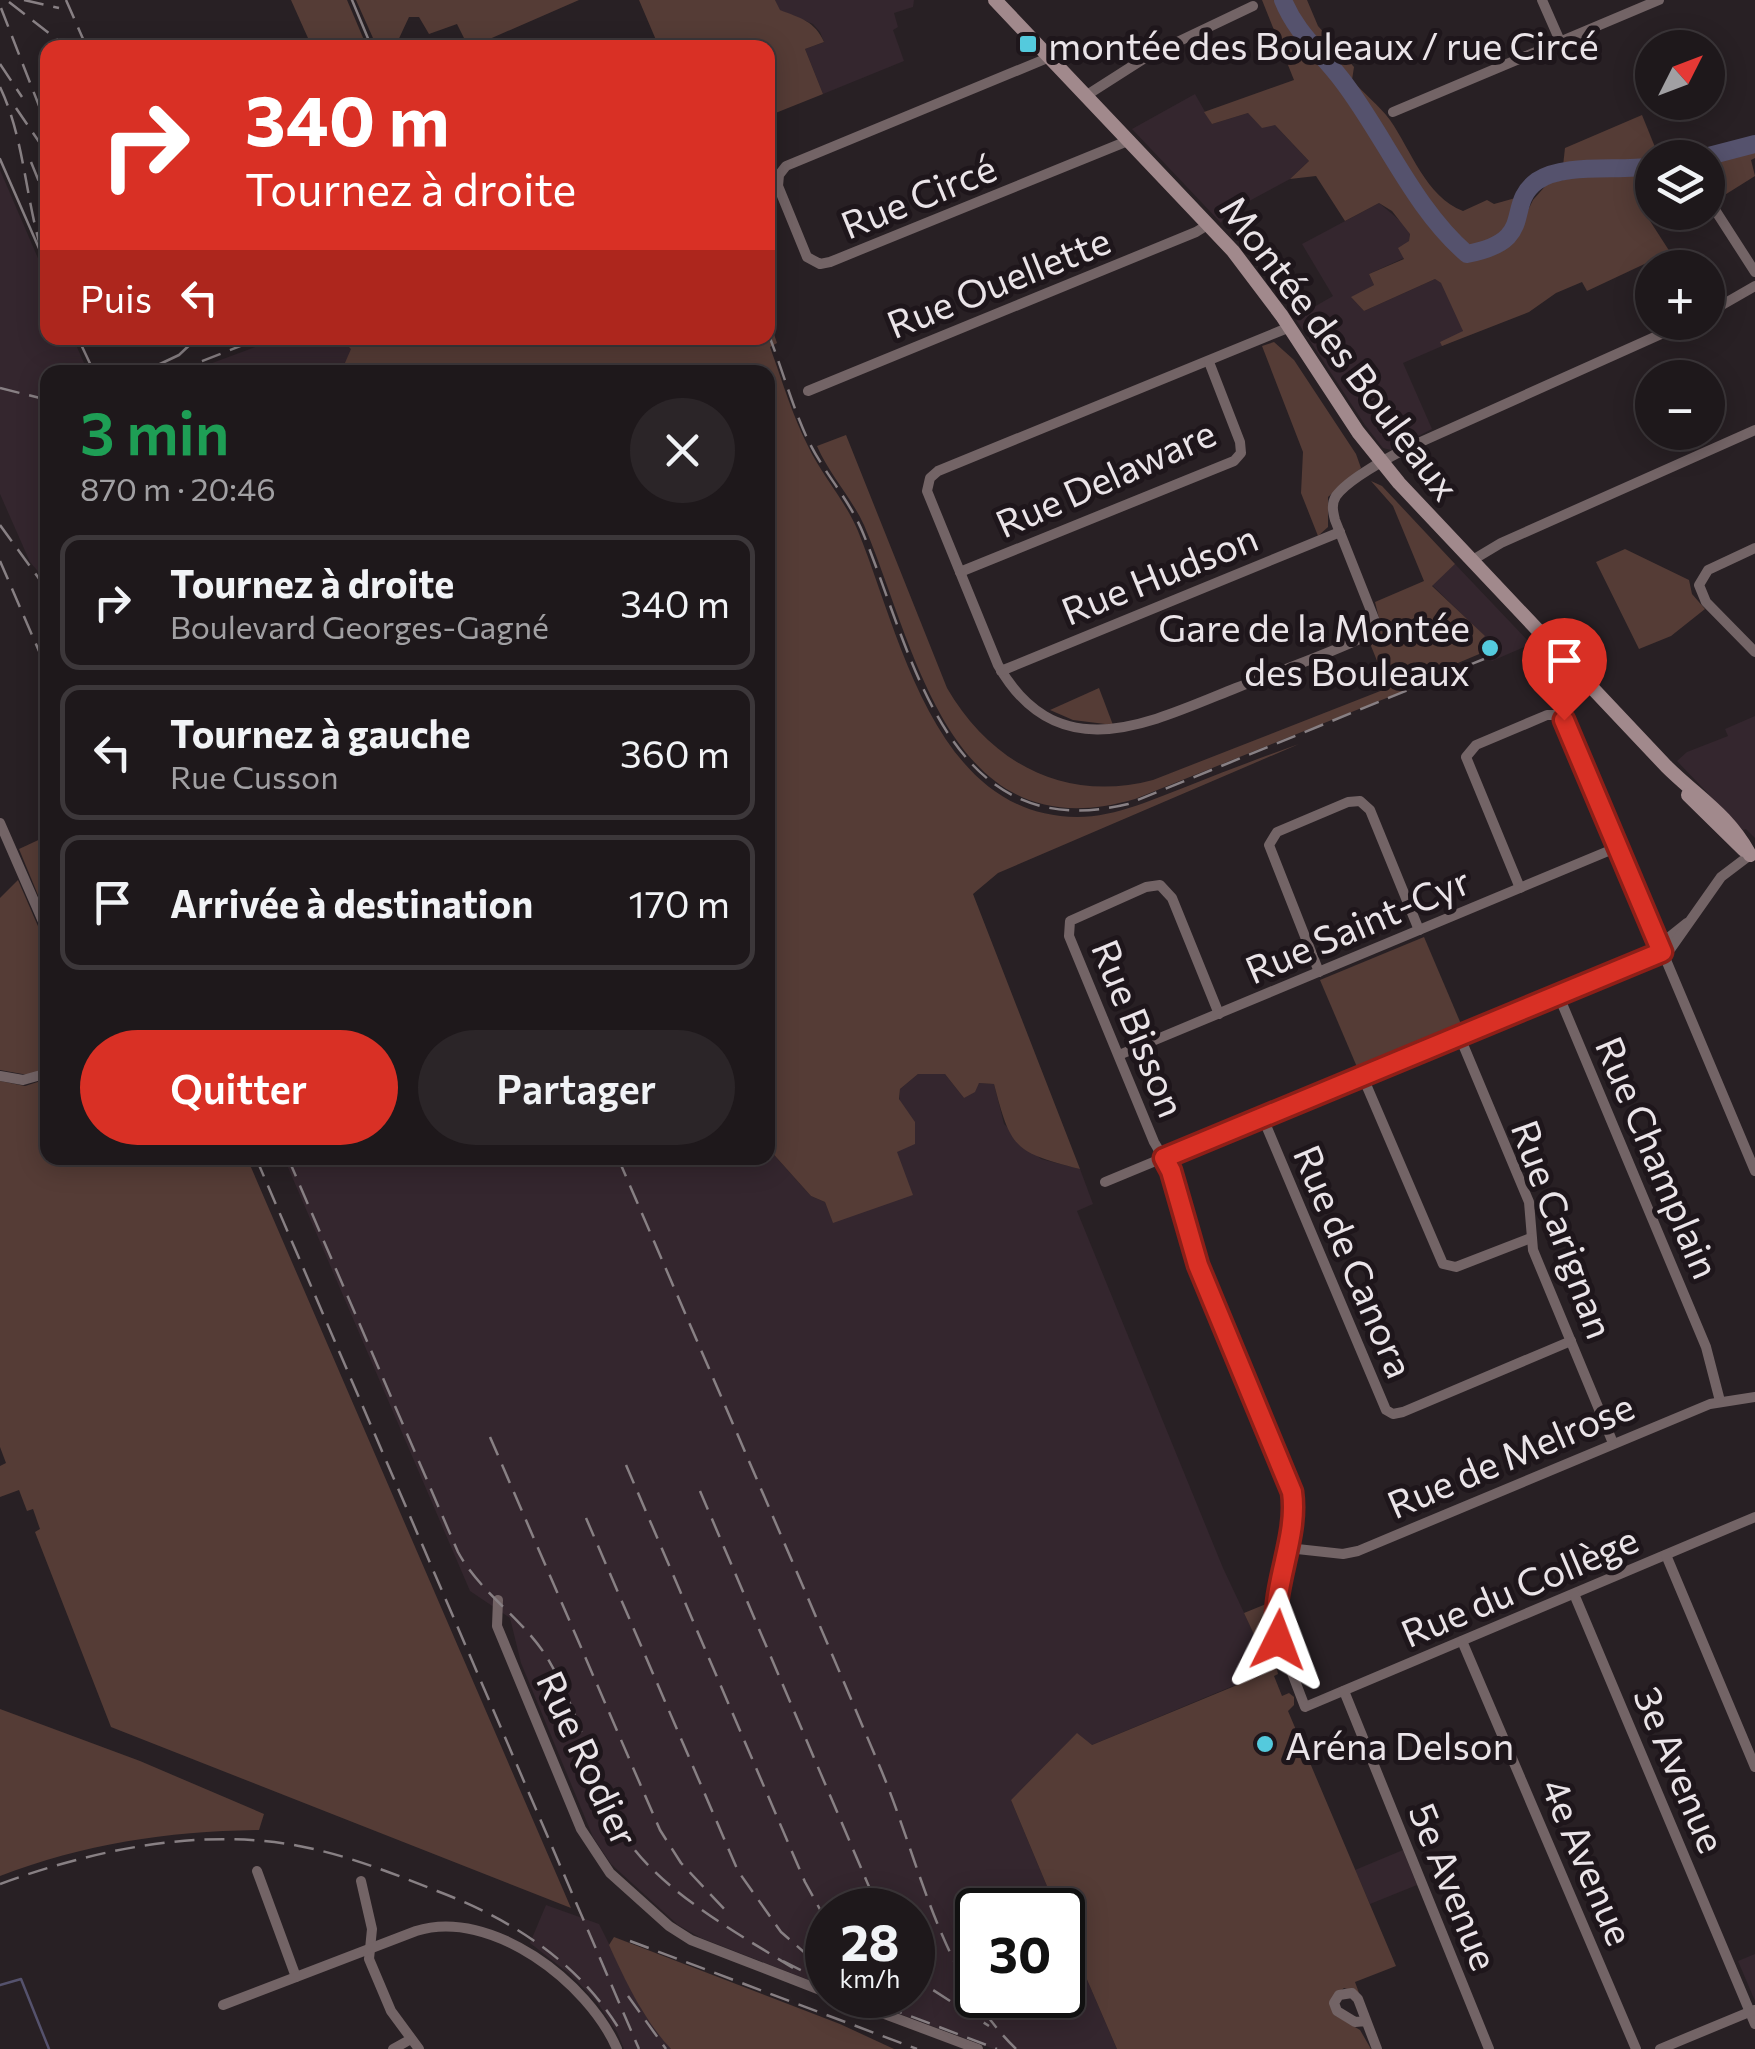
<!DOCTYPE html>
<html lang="fr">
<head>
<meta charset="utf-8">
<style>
	body { margin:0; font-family:Commissioner,sans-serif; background:#2b2528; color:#f1f3f6; height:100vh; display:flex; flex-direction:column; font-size:38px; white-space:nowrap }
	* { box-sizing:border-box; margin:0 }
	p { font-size:32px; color:#a1a0a3 }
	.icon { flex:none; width:55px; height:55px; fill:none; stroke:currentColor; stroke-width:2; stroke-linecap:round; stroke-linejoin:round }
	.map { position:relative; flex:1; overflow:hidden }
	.drawer { position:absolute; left:40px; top:365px; width:735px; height:800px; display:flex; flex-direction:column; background:#1e181b; border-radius:20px; box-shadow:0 5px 25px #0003,0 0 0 2px #3c373a }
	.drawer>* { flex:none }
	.hud { position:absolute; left:40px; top:40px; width:735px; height:305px; border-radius:20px; box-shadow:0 5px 25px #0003,0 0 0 2px #3c373a; background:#d93025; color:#fff; overflow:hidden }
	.needle { width:65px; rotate:48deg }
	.buttons { position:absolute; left:1635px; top:30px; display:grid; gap:20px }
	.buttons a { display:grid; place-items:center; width:90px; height:90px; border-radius:50%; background:#1e181b; box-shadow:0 5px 25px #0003,0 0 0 2px #3c373a; font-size:50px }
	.speed { position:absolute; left:805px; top:1888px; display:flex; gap:20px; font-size:50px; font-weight:700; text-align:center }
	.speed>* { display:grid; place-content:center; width:130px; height:130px; border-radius:50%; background:#1e181b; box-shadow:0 5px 25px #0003,0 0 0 2px #3c373a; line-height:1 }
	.speed small { font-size:25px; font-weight:400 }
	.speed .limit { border:5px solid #111; border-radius:15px; background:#fff; color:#111 }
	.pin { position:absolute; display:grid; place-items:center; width:85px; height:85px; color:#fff; margin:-102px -42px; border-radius:50% 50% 50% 0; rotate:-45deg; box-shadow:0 0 10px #0007 }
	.pin .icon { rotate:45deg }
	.me { position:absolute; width:110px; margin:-55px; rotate:3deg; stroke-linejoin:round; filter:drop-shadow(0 0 8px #0008) }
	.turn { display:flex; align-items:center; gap:35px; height:210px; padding:0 40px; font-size:45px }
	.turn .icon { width:130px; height:130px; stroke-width:2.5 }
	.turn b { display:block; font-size:70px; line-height:85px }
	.then { display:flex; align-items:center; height:95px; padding:0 40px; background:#0003; gap:20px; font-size:38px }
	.round { display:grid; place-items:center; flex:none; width:105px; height:105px; border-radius:52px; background:#2b2528 }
	.overview { display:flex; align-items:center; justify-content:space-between; height:170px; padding:0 40px }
	h1 { font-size:60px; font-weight:600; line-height:75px; color:#1e9e55 }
	.primary-button { display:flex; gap:20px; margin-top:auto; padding:20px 40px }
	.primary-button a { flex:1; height:115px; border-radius:60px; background:#d93025; color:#fff; font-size:40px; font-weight:600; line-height:115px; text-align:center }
	.primary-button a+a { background:#2b2528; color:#f1f3f6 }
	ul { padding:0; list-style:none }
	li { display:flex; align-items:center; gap:30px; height:135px; margin:0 20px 15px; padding:0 20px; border:5px solid #3c373a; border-radius:20px }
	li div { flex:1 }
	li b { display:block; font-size:38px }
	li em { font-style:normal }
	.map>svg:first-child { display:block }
</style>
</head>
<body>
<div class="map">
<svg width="1755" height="2049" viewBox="0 0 1755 2049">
	<rect width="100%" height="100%" fill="#282024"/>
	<g fill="#34262e">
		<polygon points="775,0 914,0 913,7 894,13 898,27 893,30 904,61 823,94 805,49 824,42 820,32 813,24 779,10"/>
		<polygon points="1195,94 1212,124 1248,113 1275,125 1309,161 1290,179 1225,214 1221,223 1132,129"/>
		<polygon points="0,170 47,279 48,338 73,338 88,372 48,372 47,582 30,562 0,494"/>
		<polygon points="1379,203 1404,224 1410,233 1409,241 1404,258 1369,274 1374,285 1352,298 1364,311 1435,279 1453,291 1462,304 1463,337 1403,363 1432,429 1391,450 1383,448 1365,425 1295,318 1333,296 1302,244"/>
		<polygon points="280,338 339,338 352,349 341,372 188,372"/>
		<polygon points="1455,564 1531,644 1492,661 1480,648 1484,636 1432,585"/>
		<polygon points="1755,716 1755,838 1746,829 1743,830 1677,761 1687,752 1728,736 1725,729"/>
		<polygon points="918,1074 945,1074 964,1098 979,1083 994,1084 1004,1124 1041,1159 1080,1169 1093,1204 1077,1211 1223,1568 1271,1670 1092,1745 1011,1800 1057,1910 978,1910 978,1995 1062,1995 1063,1924 1117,2049 994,2049 849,1995 912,1995 912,1910 828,1910 827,1987 701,1938 678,1925 611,1864 593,1837 521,1663 510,1618 470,1591 284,1158 768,1158 768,1148 811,1196 825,1202 833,1222 896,1152 900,1089"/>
		<polygon points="1403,1850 1417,1885 1370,1904 1355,1870"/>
		<polygon points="546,1905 599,1924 643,2012 671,2049 624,2049 617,2032 597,2002 571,1975 530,1943"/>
		<polygon points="1755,1954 1755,2001 1738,1961"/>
	</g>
	<g fill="#553c36">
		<polygon points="291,0 347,0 367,47 312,47"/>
		<polygon points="356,0 579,0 469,48 457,24 429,34 419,17 409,17 395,47 377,47"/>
		<path d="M 639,0 L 775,0 L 780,10 C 800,18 815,21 824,42 L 805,49 L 823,94 L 768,116 L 768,48 L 659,47 Z"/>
		<path d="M 1262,0 L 1307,0 L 1318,26 L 1354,67 L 1352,80 C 1364,94 1379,105 1390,120 C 1411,150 1426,197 1463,211 L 1487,200 L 1494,204 L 1519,197 C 1511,224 1502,250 1469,247 L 1462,254 C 1478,260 1497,253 1511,245 L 1533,200 L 1548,183 C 1567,180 1585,174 1604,173 C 1621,173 1636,173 1652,170 L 1652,204 L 1641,207 L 1670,252 L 1587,291 L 1582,282 L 1556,293 L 1529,312 L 1442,346 L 1440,342 L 1463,331 L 1441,283 L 1435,279 L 1364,311 L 1351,297 L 1374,285 L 1369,274 L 1404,259 L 1398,248 L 1409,241 L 1410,234 L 1392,211 L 1379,203 L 1345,221 L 1316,176 L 1290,179 L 1309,161 L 1275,125 L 1262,128 L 1248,113 L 1212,124 L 1204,112 L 1294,80 Z"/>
		<polygon points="1642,115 1659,157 1626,164 1563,166 1565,148"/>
		<polygon points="1755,148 1755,158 1751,160 1755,176 1715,201 1708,196 1708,159"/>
		<path d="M 768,316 L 777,343 L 770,347 C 782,380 792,415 808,446 C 822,476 845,500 858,531 C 900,634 934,816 1077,817 C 1117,817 1156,798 1193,784 C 1228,770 1263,757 1299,744 L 998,873 L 973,894 L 1080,1169 C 1014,1152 1011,1149 994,1084 L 979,1083 L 975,1092 L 964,1098 L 945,1074 L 918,1074 L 900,1089 L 899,1099 L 915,1122 L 915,1144 L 897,1152 L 913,1195 L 833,1223 L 825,1202 L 811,1196 L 768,1148 L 768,372 L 341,372 L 351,349 L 339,338 L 768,338 Z"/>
		<polygon points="1274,342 1294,360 1356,454 1361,468 1328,497 1328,527 1318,536 1301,493 1303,452 1262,346"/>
		<path d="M 846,435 L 947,688 C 991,764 1066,803 1153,780 L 1388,688 L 1369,641 L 1381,626 L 1375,602 L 1424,581 L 1393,506 L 1371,481 L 1382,486 L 1455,564 L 1432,586 L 1485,636 L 1481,640 L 1485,644 L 1481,648 L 1484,652 L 1420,679 L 1409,689 L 1135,799 C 949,854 917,650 864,525 C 851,497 829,474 817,446 Z"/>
		<polygon points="1625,549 1689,580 1692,594 1705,609 1671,636 1639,649 1596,562"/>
		<path d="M 1531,644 C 1551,666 1571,676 1563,707 L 1552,705 L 1531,659 L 1539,655 Z"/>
		<polygon points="1099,688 1113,725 1073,720 1050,710"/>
		<polygon points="47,836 47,917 19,849"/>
		<polygon points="18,880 47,947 47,1067 28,1075 0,1070 0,898"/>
		<polygon points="1424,937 1461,1024 1357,1067 1320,980"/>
		<polygon points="47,1079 48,1158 247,1158 571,1908 111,1727 35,1532 40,1529 33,1509 27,1511 19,1490 0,1497 0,1466 6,1463 0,1447 0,1081 25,1086"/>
		<path d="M 1271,1602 C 1267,1628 1273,1649 1278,1674 L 1274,1676 L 1282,1696 L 1289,1693 L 1294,1697 L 1294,1705 L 1288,1711 L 1396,1966 L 1355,1982 L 1359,1993 L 1344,1988 L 1331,1999 L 1333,2014 L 1360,2030 L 1371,2049 L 1117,2049 L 1063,1924 L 1062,1910 L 1057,1910 L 1011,1800 L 1077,1733 L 1092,1745 L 1271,1671 L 1244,1613 Z"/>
		<path d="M 0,1709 L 140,1761 L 264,1814 L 259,1830 C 169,1831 84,1844 0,1876 Z"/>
		<path d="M 614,1937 L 840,2024 L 894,2049 L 671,2049 C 643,2019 626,1982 609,1945 Z"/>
	</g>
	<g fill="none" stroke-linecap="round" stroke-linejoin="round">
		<polyline stroke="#55526d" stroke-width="2.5" points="0,1985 21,1979 49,2049"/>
		<g stroke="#55526d" stroke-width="18">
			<path d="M 1283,0 C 1296,33 1321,52 1342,80 C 1385,136 1413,207 1467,254 C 1539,240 1503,206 1537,181 C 1565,162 1620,172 1652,166"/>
			<polyline points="1701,158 1755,144"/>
		</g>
		<g stroke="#736466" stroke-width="10">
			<polyline points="1542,0 1560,41"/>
			<polyline points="1050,57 786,166 779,175 778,186 807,257 820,264 830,262 1130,140"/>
			<polyline points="1087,95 1148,56 1253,6"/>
			<polyline points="1393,112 1659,0"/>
			<polyline points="1708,199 1755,272"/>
			<polyline points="1708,313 1755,286"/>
			<path d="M 1290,327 L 938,471 L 930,478 L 927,491 L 998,665 C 1058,771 1151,722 1236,688 C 1279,671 1324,656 1366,636 L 1375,621 L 1335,520 C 1333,512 1331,504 1336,496 C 1348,479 1386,459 1405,449 L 1688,322"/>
			<polyline points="808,391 1196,232 1209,224"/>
			<polyline points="1755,548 1708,570 1699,585 1706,602 1755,652"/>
			<polyline points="1471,561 1501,543 1755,430"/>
			<polyline points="960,572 1234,461 1241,453 1240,442 1209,362"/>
			<polyline points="1001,671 1340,532"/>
			<polyline points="0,823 48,933"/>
			<polyline points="1520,888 1466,757 1476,745 1547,715 1556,715 1569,730 1755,1171"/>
			<polyline points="1657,947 1687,923"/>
			<polyline points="1319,972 1269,845 1277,832 1348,802 1360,801 1370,810 1419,930"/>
			<polyline points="1558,994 1706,1347 1720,1401"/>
			<polyline points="1219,1014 1172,898 1160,885 1146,887 1070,921 1069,936 1154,1142 1171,1171 1198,1265 1289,1481 1293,1514 1276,1631 1305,1707 1755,1517"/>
			<polyline points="1459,1035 1529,1202 1533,1250 1613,1443"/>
			<polyline points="1119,1055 1618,847"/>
			<polyline points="1362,1075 1443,1264 1456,1267 1531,1238"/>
			<polyline points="0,1076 23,1080 48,1073"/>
			<polyline points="1262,1116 1386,1410 1393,1414 1403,1412 1571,1341"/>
			<polyline points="1105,1182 1671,948 1721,877 1750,855"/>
			<polyline points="1288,1548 1343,1554 1358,1551 1710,1404 1755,1397"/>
			<polyline points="1666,1555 1755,1767"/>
			<polyline points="1574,1594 1755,2024"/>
			<polyline points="498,1600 497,1626 581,1829 610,1873 669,1926 691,1940 828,1993"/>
			<polyline points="1462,1641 1636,2049"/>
			<polyline points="1344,1691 1489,2049"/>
			<polyline points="257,1871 296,1977"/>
			<polyline points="361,1881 372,1929 369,1959 391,2011 419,2049"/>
			<polyline points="834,1995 978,2049"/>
			<path d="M 223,2005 L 416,1931 C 491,1907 589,1983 617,2049"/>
			<polyline points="1366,2021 1355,2022 1337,2011 1334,2003 1339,1995 1352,1993 1358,1999 1377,2049"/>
			<polyline points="393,2049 411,2039"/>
			<polyline points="1660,2049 1754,2010"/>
		</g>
		<g stroke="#a1898c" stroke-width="14">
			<path d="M 995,0 L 1233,251 L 1282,316 L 1358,432 L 1399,483 L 1666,766 C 1697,797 1728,814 1750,855"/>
			<polyline points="1688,795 1744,850"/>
		</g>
		<g stroke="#888084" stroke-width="2.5">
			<polyline points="352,0 372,48"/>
			<polyline points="0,159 48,269"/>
			<polyline points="78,338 94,372"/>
			<polyline points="143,372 179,355 197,338"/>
		</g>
		<g stroke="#888084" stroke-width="2.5" stroke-dasharray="20 10" stroke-linecap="butt">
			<polyline points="24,0 59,8"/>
			<polyline points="66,0 87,48"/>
			<polyline points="9,2 68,48"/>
			<polyline points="1,8 48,129"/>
			<polyline points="0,64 22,97"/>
			<path d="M 0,87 C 27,144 25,210 48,269"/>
			<polyline points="16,108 48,155"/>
			<polyline points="31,162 48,204"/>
			<path d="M 768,333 C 782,368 792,406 808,440 C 824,473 849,499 863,533 C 914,657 947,848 1128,804 L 1484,659"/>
			<polyline points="174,372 261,338"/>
			<polyline points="0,388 48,400"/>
			<polyline points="0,525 48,591"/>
			<polyline points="0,561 48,672"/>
			<polyline points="256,1158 639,2049"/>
			<path d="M 288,1158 L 458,1552 C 480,1593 523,1618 548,1659 C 581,1715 594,1782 626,1838 C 662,1892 739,1934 793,1968"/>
			<path d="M 618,1158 C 706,1362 795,1566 882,1772 C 921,1867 940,1974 1016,2049"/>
			<polyline points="490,1437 660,1830 681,1863 727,1912"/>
			<polyline points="626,1465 805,1882 828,1924"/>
			<polyline points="700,1491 879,1910"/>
			<polyline points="586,1518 738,1871 781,1932 828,1973"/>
			<path d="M 0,1884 C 93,1850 200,1827 299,1846 C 347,1855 392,1873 437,1891 C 511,1919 579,1962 621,2032"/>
			<polyline points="630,1941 917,2049"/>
			<polyline points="783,1961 828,1984"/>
			<polyline points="912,1969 933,1990 989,2026"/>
			<polyline points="855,1995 997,2049"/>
			<polyline points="628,1996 666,2049"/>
		</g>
	</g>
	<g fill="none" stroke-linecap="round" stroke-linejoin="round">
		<defs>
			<path id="route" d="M 1278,1640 C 1268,1591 1299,1541 1292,1492 L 1198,1265 L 1171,1171 L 1164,1158 L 1662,952 L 1564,720"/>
		</defs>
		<use href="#route" stroke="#8d1f18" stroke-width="25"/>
		<use href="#route" stroke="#d93025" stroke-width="18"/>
	</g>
	<g fill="#54cadd" stroke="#1e161b" stroke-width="4">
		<rect x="1018" y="34" width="20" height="20" rx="5"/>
		<circle cx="1490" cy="648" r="10"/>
		<circle cx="1265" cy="1744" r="10"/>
	</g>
	<g text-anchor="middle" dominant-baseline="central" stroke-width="10" stroke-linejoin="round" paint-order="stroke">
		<g font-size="38" fill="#eae4e8" stroke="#1e161b" text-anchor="start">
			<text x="1048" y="44">montée des Bouleaux / rue Circé</text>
			<text x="1470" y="626" text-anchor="end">Gare de la Montée<tspan x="1470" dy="44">des Bouleaux</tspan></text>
			<text x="1285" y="1744">Aréna Delson</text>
		</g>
		<g font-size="38" fill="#eae4e8" stroke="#1e161b">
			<text transform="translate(918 195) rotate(-22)">Rue Circé</text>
			<text transform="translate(998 281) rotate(-22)">Rue Ouellette</text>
			<text transform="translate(1341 347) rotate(53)">Montée des Bouleaux</text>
			<text transform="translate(1105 477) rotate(-24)">Rue Delaware</text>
			<text transform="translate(1159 573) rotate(-22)">Rue Hudson</text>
			<text transform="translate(1357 924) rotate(-23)">Rue Saint-Cyr</text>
			<text transform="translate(1140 1028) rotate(68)">Rue Bisson</text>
			<text transform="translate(1659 1157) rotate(67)">Rue Champlain</text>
			<text transform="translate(1564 1229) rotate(70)">Rue Carignan</text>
			<text transform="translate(1355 1261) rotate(67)">Rue de Canora</text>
			<text transform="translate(1510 1454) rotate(-23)">Rue de Melrose</text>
			<text transform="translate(1519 1585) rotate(-23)">Rue du Collège</text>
			<text transform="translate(589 1758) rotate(65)">Rue Rodier</text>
			<text transform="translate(1681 1769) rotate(67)">3e Avenue</text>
			<text transform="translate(1589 1861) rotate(67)">4e Avenue</text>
			<text transform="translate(1455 1886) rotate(68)">5e Avenue</text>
		</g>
	</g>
</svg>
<div class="buttons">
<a><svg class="needle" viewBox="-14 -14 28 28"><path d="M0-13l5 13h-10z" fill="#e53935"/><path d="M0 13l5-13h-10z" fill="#a1a0a3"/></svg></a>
<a><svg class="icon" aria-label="layers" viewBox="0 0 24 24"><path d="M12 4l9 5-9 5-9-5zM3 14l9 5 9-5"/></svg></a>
<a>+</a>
<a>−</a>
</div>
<div class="speed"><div>28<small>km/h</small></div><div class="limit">30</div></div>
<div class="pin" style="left:1564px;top:720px;background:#d93025"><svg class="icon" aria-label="arrive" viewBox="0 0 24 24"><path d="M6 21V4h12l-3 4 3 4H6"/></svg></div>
<svg class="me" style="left:1278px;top:1640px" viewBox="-20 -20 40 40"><path d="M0-17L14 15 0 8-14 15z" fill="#d93025" stroke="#fff" stroke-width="4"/></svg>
<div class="hud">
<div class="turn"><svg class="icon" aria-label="right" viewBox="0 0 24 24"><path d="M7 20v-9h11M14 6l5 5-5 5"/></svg><div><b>340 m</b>Tournez à droite</div></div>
<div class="then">Puis<svg class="icon" aria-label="left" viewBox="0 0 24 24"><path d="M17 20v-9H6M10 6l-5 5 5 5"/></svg></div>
</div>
<section class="drawer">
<div class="overview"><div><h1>3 min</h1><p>870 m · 20:46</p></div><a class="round"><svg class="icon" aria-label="close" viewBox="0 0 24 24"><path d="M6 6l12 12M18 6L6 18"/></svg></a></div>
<ul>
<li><svg class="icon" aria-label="right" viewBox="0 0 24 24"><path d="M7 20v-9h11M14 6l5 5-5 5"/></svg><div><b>Tournez à droite</b><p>Boulevard Georges-Gagné</p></div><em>340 m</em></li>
<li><svg class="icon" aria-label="left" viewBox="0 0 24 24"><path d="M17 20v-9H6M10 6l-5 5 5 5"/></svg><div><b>Tournez à gauche</b><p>Rue Cusson</p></div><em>360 m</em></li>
<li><svg class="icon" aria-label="arrive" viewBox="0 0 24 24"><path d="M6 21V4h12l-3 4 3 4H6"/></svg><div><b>Arrivée à destination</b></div><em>170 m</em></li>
</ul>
<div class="primary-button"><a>Quitter</a><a>Partager</a></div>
</section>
</div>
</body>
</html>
